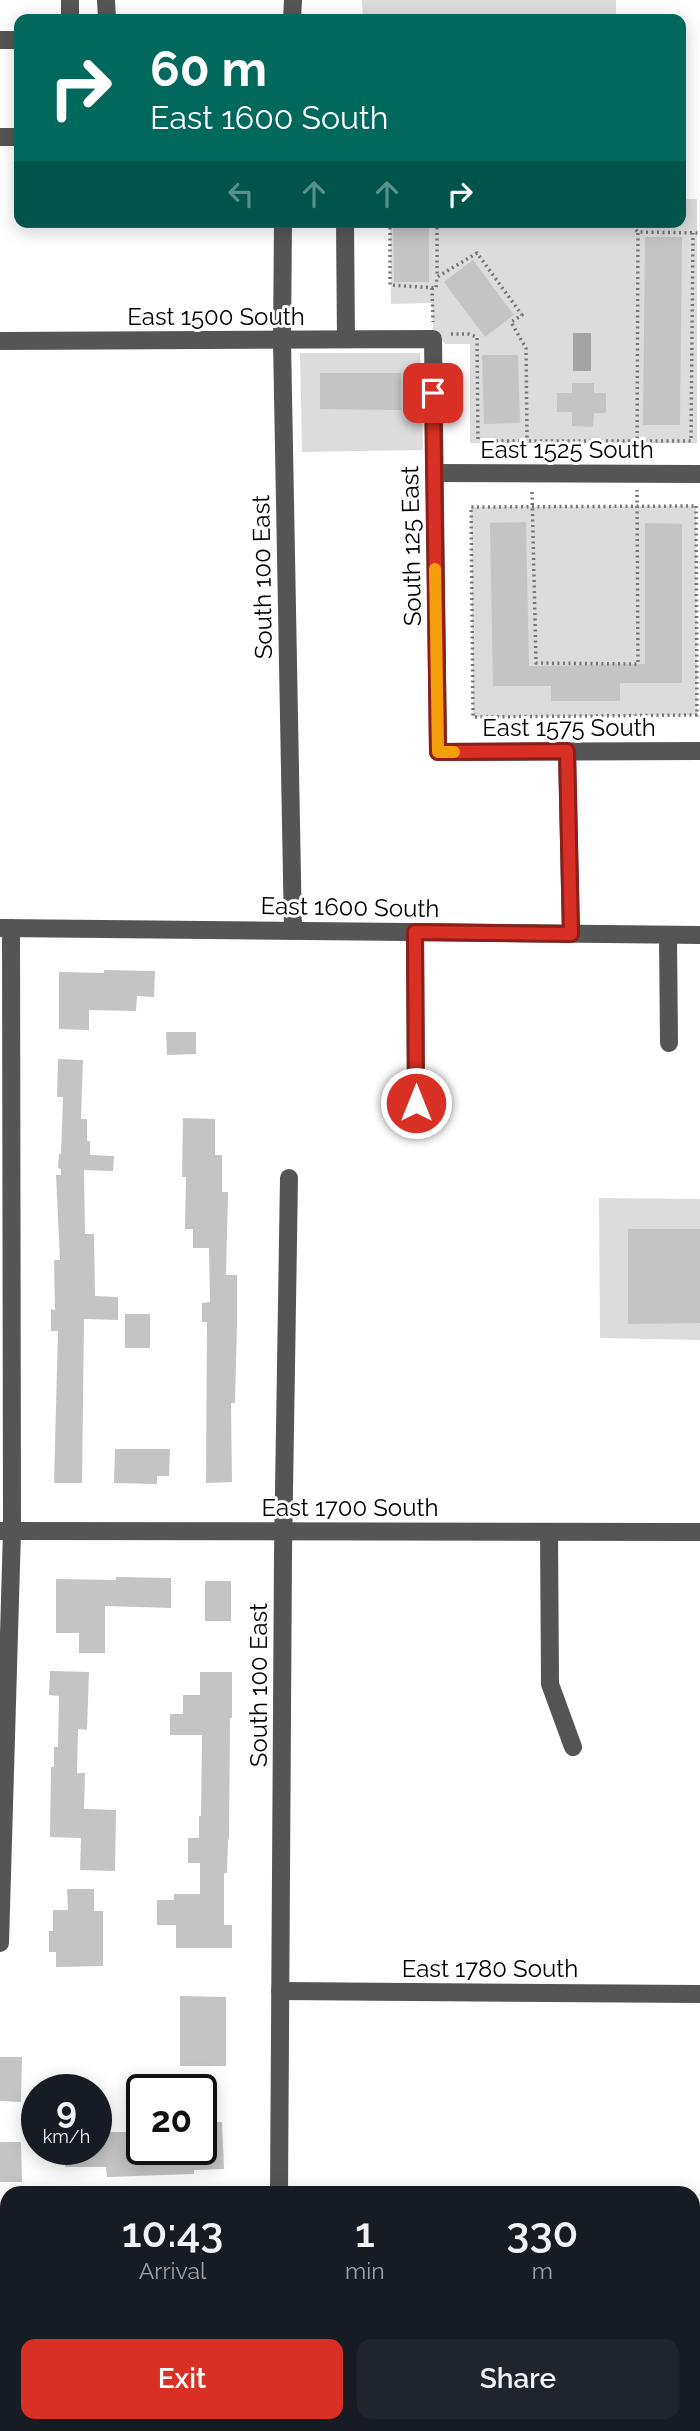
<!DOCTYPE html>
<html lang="en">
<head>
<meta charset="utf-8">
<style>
	body { margin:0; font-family:Raleway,sans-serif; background:#20242c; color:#f1f3f6; height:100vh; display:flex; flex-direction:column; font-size:26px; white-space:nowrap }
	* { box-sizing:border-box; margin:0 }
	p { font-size:23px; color:#9ea1a6 }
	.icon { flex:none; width:38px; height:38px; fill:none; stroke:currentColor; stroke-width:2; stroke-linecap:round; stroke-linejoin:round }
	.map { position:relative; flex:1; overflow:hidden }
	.side { position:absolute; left:0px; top:2186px; width:700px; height:247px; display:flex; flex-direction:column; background:#171b24; border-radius:21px 21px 0 0; box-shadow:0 4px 18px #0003 }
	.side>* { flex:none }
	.top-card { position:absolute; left:14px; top:14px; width:672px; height:214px; border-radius:14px; box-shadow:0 4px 18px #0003; background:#00695c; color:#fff; overflow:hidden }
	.speed { position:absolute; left:21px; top:2074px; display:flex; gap:14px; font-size:35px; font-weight:700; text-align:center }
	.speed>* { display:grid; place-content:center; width:91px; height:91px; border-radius:50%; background:#171b24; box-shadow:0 4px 18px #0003; line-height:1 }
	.speed small { font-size:18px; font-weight:400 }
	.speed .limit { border:4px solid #111; border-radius:10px; background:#fff; color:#111 }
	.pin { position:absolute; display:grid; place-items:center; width:60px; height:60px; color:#fff; margin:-30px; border-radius:14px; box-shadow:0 4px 10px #0006 }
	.me { position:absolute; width:77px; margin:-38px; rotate:0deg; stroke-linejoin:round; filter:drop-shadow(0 0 5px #0008) }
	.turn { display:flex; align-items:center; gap:24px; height:147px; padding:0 21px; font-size:32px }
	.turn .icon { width:91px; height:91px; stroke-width:2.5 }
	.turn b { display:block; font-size:49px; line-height:60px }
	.lanes { display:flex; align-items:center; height:66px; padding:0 21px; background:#0003; justify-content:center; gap:35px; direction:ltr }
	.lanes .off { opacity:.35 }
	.eta { display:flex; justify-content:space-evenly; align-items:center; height:119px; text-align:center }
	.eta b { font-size:42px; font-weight:600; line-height:49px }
	.action { display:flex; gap:14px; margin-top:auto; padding:14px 21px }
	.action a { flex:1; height:80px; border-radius:14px; background:#d93025; color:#fff; font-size:28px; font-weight:600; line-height:80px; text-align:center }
	.action a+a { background:#20242c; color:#f1f3f6 }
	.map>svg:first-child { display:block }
</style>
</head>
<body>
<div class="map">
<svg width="700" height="2431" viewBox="0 0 700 2431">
	<rect width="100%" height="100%" fill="#fff"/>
	<g fill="#dcdcdc">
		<polygon points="362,0 616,0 616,19 363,19"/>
		<polygon points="681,199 697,199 697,443 470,443 470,344 445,344 433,329 432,303 391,304 390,222 681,222"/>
		<polygon points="300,353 420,353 423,450 302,452"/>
		<polygon points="696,506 697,715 473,717 471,507"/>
		<polygon points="599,1198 700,1199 700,1229 628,1230 628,1323 700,1323 700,1340 600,1338"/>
	</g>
	<rect fill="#a3a3a3" x="573" y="333" width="18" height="38"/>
	<g fill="#c4c4c4">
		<polygon points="393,222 429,222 429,282 394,282"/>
		<polygon points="645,237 682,237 680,425 643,425"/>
		<polygon points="473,260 514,315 485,337 444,282"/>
		<polygon points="482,355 518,355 520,423 484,424"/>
		<polygon points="320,373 401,373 401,410 320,409"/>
		<polygon points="572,383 594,383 594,393 606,393 606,413 594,413 593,427 572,426 572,412 557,412 557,393 572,393"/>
		<polygon points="526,522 529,666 645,664 645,523 682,524 682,683 620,683 620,701 551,701 551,686 493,686 490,523"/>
		<polygon points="104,970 155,971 154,997 137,996 136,1011 89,1010 89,1030 59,1029 59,972 104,973"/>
		<polygon points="166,1032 196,1032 196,1054 167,1055"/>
		<polygon points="58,1059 83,1060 81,1119 87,1119 87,1141 90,1141 90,1155 114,1156 113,1171 84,1170 85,1234 94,1234 95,1296 118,1297 118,1320 84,1319 82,1483 54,1483 58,1331 51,1331 51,1309 55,1310 54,1260 60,1260 56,1175 61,1175 61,1169 58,1168 59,1154 61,1154 63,1097 57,1097"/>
		<polygon points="183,1118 215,1119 215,1155 222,1155 222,1192 228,1192 226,1275 237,1275 237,1322 235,1403 231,1403 232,1482 206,1483 207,1322 202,1322 202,1303 210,1302 209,1248 193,1248 193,1229 185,1229 186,1177 182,1177"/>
		<polygon points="628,1229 700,1229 700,1323 628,1324"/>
		<rect x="125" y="1314" width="25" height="34"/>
		<polygon points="115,1449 170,1449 169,1476 157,1476 157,1484 114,1483"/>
		<polygon points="116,1577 171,1578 171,1608 105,1606 105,1653 79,1653 79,1633 56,1633 56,1579 116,1580"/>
		<rect x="205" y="1581" width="26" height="40"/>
		<polygon points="50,1671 89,1672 87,1730 78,1729 77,1773 85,1773 84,1809 116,1810 115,1871 80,1870 81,1838 50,1837 51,1767 54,1767 54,1747 58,1747 59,1696 49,1695"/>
		<polygon points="200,1672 232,1672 232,1718 230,1718 229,1839 228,1839 227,1873 224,1873 224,1925 232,1925 232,1948 176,1948 176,1925 157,1925 157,1900 174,1900 174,1894 200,1894 200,1863 188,1863 188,1838 199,1838 199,1816 201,1816 202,1735 170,1735 170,1714 183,1714 183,1695 200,1695"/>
		<polygon points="67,1889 94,1889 94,1911 103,1911 103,1966 56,1967 56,1952 49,1952 49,1931 53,1931 53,1910 68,1910"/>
		<polygon points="180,1996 226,1997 226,2066 180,2066"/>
		<polygon points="0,2057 22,2057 21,2102 0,2101"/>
		<polygon points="201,2122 222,2122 224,2169 194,2170 194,2174 107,2177 106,2167 65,2167 65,2149 96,2149 96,2132 130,2132 130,2152 201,2149"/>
		<polygon points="0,2142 21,2142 22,2182 0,2182"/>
	</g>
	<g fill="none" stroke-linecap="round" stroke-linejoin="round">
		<g stroke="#777" stroke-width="3.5" stroke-dasharray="2 3.5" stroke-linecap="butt">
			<polyline points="390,222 390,285 436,288 437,277 477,253 522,315 511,322 526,348 527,441"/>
			<polyline points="437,222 437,277"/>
			<polyline points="628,222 638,232"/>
			<polyline points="432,288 433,322"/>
			<polyline points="451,334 468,334 477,337 478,441 691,441 693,233"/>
			<polyline points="637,455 638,232 700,233"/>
			<polyline points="532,492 536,663 638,664 637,490"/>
			<polygon points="696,506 697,715 473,717 471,507"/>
		</g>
		<g stroke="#555" stroke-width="18">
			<polyline points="106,0 107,19"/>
			<polyline points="70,19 70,0"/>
			<polyline points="292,19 293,0"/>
			<polyline points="0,40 19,40"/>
			<polyline points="0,137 19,137"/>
			<polyline points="283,222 282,341 293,931"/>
			<polyline points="345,222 346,339"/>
			<polyline points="0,341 433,339 438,752 700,751"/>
			<polyline points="434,473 700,474"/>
			<polyline points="567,751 571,934"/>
			<polyline points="0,928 700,935"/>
			<polyline points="415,932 416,1103"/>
			<polyline points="668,935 669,1043"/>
			<polyline points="0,1531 700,1532"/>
			<polyline points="549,1532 550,1684 573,1747"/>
			<polyline points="0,1943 12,1531 11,928"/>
			<polyline points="280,1991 700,1994"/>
			<polyline points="279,2193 283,1554 289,1178"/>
			<polyline points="0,2231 7,2231"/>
			<polyline points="693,2377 700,2377"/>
			<polyline points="0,2424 7,2419"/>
			<polyline points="282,2426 288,2431"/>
			<polyline points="621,2426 621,2431"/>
		</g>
	</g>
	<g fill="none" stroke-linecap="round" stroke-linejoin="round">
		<defs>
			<polyline id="route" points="416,1103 415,932 571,934 567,751 438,752 433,393"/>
		</defs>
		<use href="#route" stroke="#8d1f18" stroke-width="18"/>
		<use href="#route" stroke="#d93025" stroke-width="12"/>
		<polyline stroke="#f59e0b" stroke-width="12" points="435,569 438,752 454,752"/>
	</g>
	<g text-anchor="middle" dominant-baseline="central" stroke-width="6" stroke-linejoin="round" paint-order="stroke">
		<g font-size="24" fill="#000" stroke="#fff">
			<text x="216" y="316">East 1500 South</text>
			<text x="567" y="449">East 1525 South</text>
			<text transform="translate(411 546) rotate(-91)">South 125 East</text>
			<text transform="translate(262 577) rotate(-91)">South 100 East</text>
			<text x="569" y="727">East 1575 South</text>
			<text transform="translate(350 907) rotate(1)">East 1600 South</text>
			<text x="350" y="1507">East 1700 South</text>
			<text transform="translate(258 1685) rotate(-90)">South 100 East</text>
			<text x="490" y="1968">East 1780 South</text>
		</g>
	</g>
</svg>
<div class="speed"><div>9<small>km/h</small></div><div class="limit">20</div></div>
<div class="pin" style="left:433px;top:393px;background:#d93025"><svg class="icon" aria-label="arrive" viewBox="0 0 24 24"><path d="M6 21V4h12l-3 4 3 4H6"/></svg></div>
<svg class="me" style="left:416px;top:1103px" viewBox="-20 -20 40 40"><circle r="17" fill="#d93025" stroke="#fff" stroke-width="3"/><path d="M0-11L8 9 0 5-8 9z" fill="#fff"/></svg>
<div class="top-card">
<div class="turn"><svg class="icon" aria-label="right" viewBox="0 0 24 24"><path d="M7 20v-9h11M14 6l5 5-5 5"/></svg><div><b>60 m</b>East 1600 South</div></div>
<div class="lanes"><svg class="icon off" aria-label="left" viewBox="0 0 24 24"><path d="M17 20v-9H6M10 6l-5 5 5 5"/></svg><svg class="icon off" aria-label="ahead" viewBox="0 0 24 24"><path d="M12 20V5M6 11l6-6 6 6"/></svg><svg class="icon off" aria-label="ahead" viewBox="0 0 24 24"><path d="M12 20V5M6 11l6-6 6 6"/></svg><svg class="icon" aria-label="right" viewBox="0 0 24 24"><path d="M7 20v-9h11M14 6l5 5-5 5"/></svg></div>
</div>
<section class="side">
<div class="eta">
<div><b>10:43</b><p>Arrival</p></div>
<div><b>1</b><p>min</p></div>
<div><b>330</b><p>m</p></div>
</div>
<div class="action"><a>Exit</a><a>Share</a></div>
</section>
</div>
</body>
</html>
